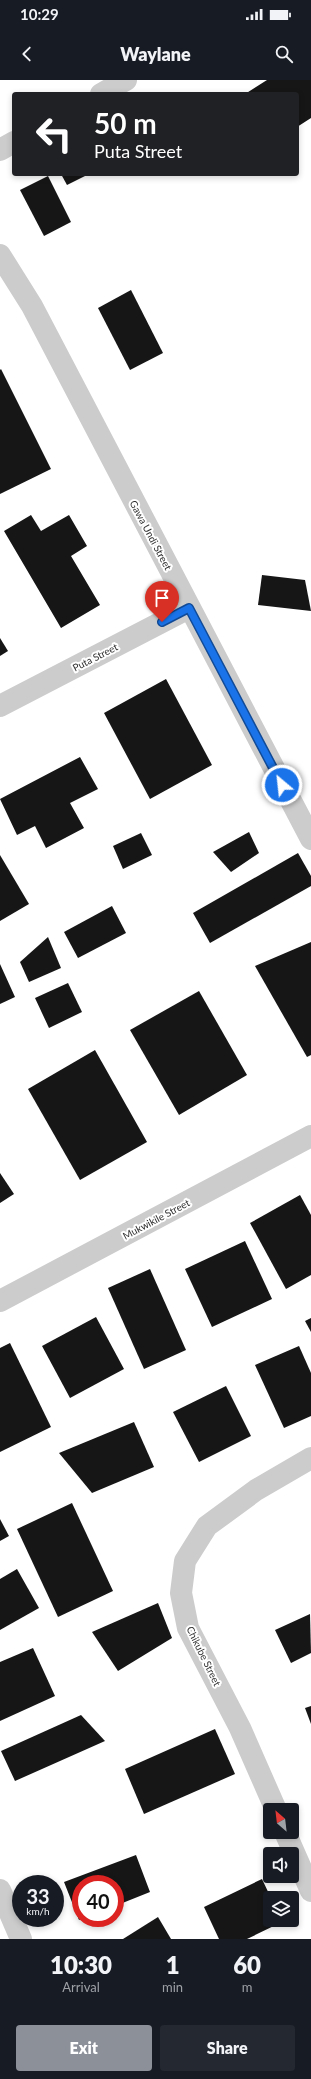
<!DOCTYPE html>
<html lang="en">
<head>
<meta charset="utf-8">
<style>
	body { margin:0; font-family:Lato,sans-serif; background:#242831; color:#f1f3f6; height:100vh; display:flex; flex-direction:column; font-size:15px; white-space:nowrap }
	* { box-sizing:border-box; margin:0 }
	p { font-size:13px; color:#9ea1a6 }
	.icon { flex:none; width:22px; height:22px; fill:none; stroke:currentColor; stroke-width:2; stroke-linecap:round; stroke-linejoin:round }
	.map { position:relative; height:1859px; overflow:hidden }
	.drawer { display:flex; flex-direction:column; background:#171b24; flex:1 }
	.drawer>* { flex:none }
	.hud { position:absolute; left:12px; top:12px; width:287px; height:84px; border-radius:4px; box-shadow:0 2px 6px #0003; background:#202124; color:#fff; overflow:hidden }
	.needle { width:26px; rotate:332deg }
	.controls { position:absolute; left:263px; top:1723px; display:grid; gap:8px }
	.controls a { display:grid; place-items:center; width:36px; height:36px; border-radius:4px; background:#171b24; box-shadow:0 2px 6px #0003; font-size:20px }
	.speed { position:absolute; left:12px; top:1795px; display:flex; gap:8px; font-size:20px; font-weight:700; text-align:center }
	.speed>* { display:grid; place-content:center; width:52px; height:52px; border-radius:50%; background:#171b24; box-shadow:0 2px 6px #0003; line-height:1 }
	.speed small { font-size:10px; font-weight:400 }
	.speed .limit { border:6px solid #d22; background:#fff; color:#111 }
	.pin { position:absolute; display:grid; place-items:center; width:34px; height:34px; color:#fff; margin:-41px -17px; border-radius:50% 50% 50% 0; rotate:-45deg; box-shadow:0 0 4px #0007 }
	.pin .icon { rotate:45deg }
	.me { position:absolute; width:44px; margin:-22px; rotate:332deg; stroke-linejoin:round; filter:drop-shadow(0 0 3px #0008) }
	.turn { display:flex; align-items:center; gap:14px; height:84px; padding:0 16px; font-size:18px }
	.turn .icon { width:52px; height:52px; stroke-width:2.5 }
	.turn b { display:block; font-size:28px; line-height:34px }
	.eta { display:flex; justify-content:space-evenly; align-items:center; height:68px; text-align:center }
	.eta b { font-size:24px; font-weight:800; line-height:28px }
	.cta { display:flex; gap:8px; margin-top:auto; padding:8px 16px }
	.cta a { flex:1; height:46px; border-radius:4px; background:#8c9099; color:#fff; font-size:16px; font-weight:800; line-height:46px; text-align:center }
	.cta a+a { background:#242831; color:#f1f3f6 }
	.status { display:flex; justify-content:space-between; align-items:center; height:28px; padding:0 20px; background:#171b24; direction:ltr }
	.status svg { height:11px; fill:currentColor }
	header { display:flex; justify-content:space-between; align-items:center; height:52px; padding:0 16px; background:#171b24; font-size:18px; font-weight:800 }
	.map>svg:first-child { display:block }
</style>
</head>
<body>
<div class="status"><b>10:29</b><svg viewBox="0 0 49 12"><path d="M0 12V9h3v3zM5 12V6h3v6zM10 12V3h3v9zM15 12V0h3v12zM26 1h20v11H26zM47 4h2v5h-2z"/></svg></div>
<header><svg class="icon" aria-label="back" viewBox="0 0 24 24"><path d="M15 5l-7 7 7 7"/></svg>Waylane<svg class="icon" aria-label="search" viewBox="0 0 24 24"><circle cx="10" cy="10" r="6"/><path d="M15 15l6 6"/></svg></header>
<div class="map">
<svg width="311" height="1859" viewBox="0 0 311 1859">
	<rect width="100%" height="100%" fill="#fff"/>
	<g fill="#161616">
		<polygon points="267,0 311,0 311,38 297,47 297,14 245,14"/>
		<polygon points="61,94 89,94 67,105"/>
		<polygon points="48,96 71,142 44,156 20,110"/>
		<polygon points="131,210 163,273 130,290 98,228"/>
		<polygon points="1,289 51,389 0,414 0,290"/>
		<polygon points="31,435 41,451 69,435 87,466 71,476 100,525 61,548 4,451"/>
		<polygon points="262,495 305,500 311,531 258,525"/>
		<polygon points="0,558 8,571 0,576"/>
		<polygon points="166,599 212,685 150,719 104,633"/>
		<polygon points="80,677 98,709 70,723 84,748 46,768 35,746 17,755 0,719"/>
		<polygon points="249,752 259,773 231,792 213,772"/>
		<polygon points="141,753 152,775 123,789 113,766"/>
		<polygon points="298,773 311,796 311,806 210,863 193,833"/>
		<polygon points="0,775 29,824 0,841"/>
		<polygon points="112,826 126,853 78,878 64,852"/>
		<polygon points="48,857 61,888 29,902 20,882"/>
		<polygon points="311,862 311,975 307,977 255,886"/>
		<polygon points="0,884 15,917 0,924"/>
		<polygon points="68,903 82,932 49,948 35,918"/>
		<polygon points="199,911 247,995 179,1035 130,950"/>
		<polygon points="95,970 147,1062 80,1100 28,1009"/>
		<polygon points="0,1093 14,1114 0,1123"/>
		<polygon points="300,1115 311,1135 311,1195 286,1209 250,1143"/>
		<polygon points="245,1161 272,1219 212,1247 185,1189"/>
		<polygon points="150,1189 186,1270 144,1289 108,1208"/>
		<polygon points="96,1237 124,1289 70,1318 42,1266"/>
		<polygon points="311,1238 311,1252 305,1241"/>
		<polygon points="10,1263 51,1347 0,1372 0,1268"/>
		<polygon points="299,1266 311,1293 311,1336 284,1348 255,1285"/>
		<polygon points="226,1306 251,1356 199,1382 173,1332"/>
		<polygon points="134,1342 154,1387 92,1413 59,1373"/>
		<polygon points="72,1423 113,1511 58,1537 17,1449"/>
		<polygon points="0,1439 9,1456 0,1461"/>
		<polygon points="17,1489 39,1528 0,1550 0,1499"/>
		<polygon points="158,1523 172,1558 118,1591 92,1552"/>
		<polygon points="310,1534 311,1573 291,1583 275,1550"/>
		<polygon points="33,1568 55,1616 0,1641 0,1582"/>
		<polygon points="311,1626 311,1644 305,1628"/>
		<polygon points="81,1635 105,1661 15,1701 1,1671"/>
		<polygon points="215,1649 235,1694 144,1734 125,1689"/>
		<polygon points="136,1775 150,1812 115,1826 115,1804 81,1804 81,1839 79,1840 64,1802"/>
		<polygon points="262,1799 271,1818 270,1840 281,1840 282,1842 247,1859 219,1859 204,1827"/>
		<polygon points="158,1837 171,1859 123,1859"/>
	</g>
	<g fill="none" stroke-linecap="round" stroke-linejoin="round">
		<g stroke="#ccc" stroke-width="22">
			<polyline points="101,14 126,0"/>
			<polyline points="0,70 14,62"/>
			<polyline points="0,626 189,528"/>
			<polyline points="276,1730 240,1648 188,1548 181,1513 185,1481 207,1446 256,1410 311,1378"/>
			<polyline points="285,1752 311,1811"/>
			<polyline points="0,1810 21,1859"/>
		</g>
		<g stroke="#ccc" stroke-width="22">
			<polyline points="0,175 32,226 311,759"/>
			<polyline points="0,1221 311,1056"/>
		</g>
	</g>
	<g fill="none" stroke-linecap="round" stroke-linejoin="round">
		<defs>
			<polyline id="route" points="162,542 189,528 282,705"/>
		</defs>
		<use href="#route" stroke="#114b97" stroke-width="10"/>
		<use href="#route" stroke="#1a73e8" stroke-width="7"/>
	</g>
	<g text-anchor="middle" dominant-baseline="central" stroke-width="4" stroke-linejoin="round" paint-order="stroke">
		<g font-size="10" fill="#2f2f2f" stroke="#fff">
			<text transform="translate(151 455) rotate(62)">Gawa Undi Street</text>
			<text transform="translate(95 577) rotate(-27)">Puta Street</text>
			<text transform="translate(156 1139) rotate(-28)">Mukwikile Street</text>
			<text transform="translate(204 1576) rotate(64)">Chikube Street</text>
		</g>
	</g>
</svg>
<div class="controls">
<a><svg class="needle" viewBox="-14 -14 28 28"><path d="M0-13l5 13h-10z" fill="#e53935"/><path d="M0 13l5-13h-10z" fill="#9ea1a6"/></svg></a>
<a><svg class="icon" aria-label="sound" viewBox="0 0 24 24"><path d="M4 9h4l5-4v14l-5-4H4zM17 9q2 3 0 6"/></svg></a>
<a><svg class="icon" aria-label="layers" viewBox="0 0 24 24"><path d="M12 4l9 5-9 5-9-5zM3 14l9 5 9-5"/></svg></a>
</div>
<div class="speed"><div>33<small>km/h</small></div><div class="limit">40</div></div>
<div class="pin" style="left:162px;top:542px;background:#d93025"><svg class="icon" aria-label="arrive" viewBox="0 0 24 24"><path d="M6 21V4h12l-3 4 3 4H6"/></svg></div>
<svg class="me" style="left:282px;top:705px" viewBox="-20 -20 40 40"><circle r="17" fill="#1a73e8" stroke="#fff" stroke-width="3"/><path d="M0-11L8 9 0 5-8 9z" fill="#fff"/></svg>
<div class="hud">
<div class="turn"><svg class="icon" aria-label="left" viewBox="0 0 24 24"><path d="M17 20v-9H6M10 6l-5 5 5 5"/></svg><div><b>50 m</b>Puta Street</div></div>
</div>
</div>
<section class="drawer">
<div class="eta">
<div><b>10:30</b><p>Arrival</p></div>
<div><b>1</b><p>min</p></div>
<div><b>60</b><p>m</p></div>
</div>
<div class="cta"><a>Exit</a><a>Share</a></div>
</section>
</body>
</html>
